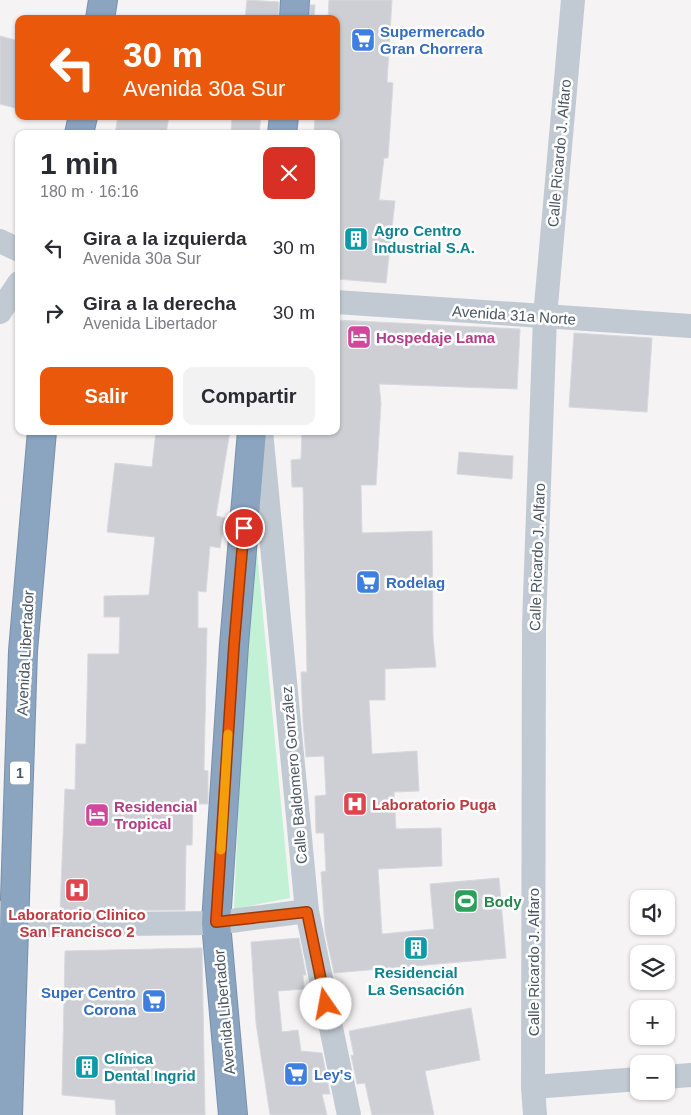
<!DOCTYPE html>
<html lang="es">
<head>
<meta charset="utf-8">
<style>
	body { margin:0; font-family:Arial,sans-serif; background:#f2f2f3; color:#2b2b33; height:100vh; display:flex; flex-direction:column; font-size:19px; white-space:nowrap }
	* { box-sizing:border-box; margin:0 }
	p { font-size:16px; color:#7c7c81 }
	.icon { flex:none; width:28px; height:28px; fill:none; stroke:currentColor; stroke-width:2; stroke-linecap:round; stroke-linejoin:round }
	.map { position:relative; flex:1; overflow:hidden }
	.sheet { position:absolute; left:15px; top:130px; width:325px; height:305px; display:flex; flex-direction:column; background:#fff; border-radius:10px; box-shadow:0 1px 4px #0004 }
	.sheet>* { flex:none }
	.hud { position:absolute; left:15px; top:15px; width:325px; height:105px; border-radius:10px; box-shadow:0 1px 4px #0004; background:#ea580c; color:#fff; overflow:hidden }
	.fabs { position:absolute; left:630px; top:890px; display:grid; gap:10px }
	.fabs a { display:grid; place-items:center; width:45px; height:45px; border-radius:10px; background:#fff; box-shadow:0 1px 4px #0004; font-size:25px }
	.pin { position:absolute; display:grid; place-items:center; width:42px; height:42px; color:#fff; margin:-21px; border:2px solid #fff; border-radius:50%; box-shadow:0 1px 5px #0007 }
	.me { position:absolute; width:55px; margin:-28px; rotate:348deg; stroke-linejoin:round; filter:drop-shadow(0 0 4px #0008) }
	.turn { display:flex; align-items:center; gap:18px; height:105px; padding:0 25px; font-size:22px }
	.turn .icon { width:65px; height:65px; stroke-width:2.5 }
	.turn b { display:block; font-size:35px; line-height:42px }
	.round { display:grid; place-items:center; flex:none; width:52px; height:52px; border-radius:10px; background:#f2f2f3 }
	.headline { display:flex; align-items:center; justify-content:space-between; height:85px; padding:0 25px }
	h1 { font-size:30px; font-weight:600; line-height:38px }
	.primary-button { display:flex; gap:10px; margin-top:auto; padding:10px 25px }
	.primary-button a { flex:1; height:58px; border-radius:10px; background:#ea580c; color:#fff; font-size:20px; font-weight:600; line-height:58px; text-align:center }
	.primary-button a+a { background:#f2f2f3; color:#2b2b33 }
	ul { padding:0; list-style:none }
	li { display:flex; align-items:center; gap:15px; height:65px; padding:0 25px }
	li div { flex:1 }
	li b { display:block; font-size:19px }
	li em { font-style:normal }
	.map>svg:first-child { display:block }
</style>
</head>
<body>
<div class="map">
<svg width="691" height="1115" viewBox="0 0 691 1115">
	<rect width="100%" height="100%" fill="#f5f3f3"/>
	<polygon fill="#c3f1d5" points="252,500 290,898 234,909"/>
	<g fill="#cdcfd5" stroke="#d7d9de">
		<polygon points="247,0 279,2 278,19 245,19"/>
		<polygon points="329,0 392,0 387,82 393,83 388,158 384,158 379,200 395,201 386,283 336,279 336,134 314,134 315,116 336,116 336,19 328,19"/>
		<polygon points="310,5 315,5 314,19 310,19"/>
		<polygon points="0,36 19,41 19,109 0,104"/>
		<polygon points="118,116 169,116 166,134 115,134"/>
		<polygon points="232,116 261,116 259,134 231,134"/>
		<polygon points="336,320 520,329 517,389 379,384 381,403 376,485 361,485 362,533 432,531 433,638 436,667 385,669 385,700 369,700 372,754 417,751 419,791 394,792 396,829 441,828 442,866 378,869 382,934 434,929 430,884 499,878 506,958 334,973 325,931 321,872 326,871 324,833 316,833 315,796 326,795 324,756 306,757 303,722 301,672 307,672 303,487 292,487 291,460 301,459 302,431 336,431"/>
		<polygon points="574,333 652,338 647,412 569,407"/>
		<polygon points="156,431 230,431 216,516 225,518 220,548 210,546 206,592 198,591 198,628 207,628 204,770 208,771 208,804 193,804 192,845 186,845 185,910 60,911 65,789 75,790 76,744 86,744 88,654 119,654 120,617 104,617 104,596 149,595 155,537 107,532 115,463 152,467"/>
		<polygon points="459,452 513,456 512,479 457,474"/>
		<polygon points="299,938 306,975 303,975 304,989 278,991 282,1032 298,1030 301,1051 322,1053 330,1094 322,1094 327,1115 270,1115 256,1023 251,942"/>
		<polygon points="202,948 205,1115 116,1115 115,1100 62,1095 65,951"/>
		<polygon points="471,1008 480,1060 425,1071 434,1115 372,1115 365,1083 357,1084 351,1055 354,1056 349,1031"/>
	</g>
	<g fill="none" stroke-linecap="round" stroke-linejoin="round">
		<defs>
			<g id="highway">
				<polyline points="100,19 103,0"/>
				<polyline points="294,19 295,0"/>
				<polyline points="79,134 83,116"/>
				<polyline points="282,134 284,116"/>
				<polyline points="8,1115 23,651 42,431"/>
				<polyline points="233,1115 216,923 234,645 252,431"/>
			</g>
		</defs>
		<use href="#highway" stroke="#7690ad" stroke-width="30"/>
		<g stroke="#c1cad2" stroke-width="24">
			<polyline points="0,241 19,250"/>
			<polyline points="336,302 691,326"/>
			<polyline points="0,312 19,283"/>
			<polyline points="261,431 307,911 349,1115"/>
			<polyline points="0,913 16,925 216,923 307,911"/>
			<polyline points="666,1077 691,1075"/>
			<polyline points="533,1087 639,1079"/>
			<polyline points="535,1115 533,1087 534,625 545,317 573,0"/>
		</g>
		<use href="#highway" stroke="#8ba5c1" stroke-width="28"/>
	</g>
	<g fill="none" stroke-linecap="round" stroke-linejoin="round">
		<defs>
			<polyline id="route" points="244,528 234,645 216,922 307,912 326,1004"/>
		</defs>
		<use href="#route" stroke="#983908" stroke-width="12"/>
		<use href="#route" stroke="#ea580c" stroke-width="9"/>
		<polyline stroke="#f59e0b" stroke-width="9" points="221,850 228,734"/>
	</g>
	<defs>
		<symbol id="supermarket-square" viewBox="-11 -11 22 22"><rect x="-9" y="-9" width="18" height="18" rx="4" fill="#3f7fe0" stroke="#fff"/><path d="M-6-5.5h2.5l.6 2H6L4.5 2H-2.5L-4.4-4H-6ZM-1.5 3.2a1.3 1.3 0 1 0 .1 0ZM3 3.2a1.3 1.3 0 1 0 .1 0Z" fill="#fff"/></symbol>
		<symbol id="building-square" viewBox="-11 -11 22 22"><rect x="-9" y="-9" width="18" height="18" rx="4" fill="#0f9aa8" stroke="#fff"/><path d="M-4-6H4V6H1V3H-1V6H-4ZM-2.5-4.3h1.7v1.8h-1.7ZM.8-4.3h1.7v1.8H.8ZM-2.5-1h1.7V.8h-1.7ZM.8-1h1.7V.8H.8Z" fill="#fff"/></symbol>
		<symbol id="hotel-square" viewBox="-11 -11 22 22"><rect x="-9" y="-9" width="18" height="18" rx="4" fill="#d1479c" stroke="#fff"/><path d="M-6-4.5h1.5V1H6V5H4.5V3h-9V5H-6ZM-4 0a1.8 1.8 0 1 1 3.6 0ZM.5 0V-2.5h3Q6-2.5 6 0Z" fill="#fff"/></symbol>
		<symbol id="hospital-square" viewBox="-11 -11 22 22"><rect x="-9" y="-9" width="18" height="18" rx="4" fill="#e0444e" stroke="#fff"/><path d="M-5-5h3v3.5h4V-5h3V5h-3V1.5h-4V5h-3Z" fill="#fff"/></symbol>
		<symbol id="stadium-square" viewBox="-11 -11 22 22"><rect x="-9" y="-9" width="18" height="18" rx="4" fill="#2e9e5b" stroke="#fff"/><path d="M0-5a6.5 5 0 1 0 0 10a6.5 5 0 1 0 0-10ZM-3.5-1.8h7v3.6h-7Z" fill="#fff"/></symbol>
	</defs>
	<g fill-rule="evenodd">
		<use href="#supermarket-square" x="349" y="26" width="28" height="28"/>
		<use href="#building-square" x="342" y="225" width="28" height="28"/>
		<use href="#hotel-square" x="345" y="323" width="28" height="28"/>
		<use href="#supermarket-square" x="354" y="568" width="28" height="28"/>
		<use href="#hospital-square" x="341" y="790" width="28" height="28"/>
		<use href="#hotel-square" x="83" y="801" width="28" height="28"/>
		<use href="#hospital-square" x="63" y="876" width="28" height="28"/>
		<use href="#stadium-square" x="452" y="887" width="28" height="28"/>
		<use href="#building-square" x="402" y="934" width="28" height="28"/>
		<use href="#supermarket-square" x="140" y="987" width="28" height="28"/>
		<use href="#building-square" x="73" y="1053" width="28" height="28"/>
		<use href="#supermarket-square" x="282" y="1060" width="28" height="28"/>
	</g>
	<g text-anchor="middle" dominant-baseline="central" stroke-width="5" stroke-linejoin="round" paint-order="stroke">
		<rect fill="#fff" stroke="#808990" stroke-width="1" x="10" y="761.5" width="20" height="23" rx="4"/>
		<g font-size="14" font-weight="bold" fill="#4a5661">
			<text x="20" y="773">1</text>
		</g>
		<g font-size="15" font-weight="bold" fill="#366cbe" stroke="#fff" text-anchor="start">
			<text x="380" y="31">Supermercado<tspan x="380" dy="17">Gran Chorrera</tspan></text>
			<text x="386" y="582">Rodelag</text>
			<text x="136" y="992" text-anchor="end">Super Centro<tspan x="136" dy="17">Corona</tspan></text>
			<text x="314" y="1074">Ley's</text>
		</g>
		<g font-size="15" fill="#4a5661" stroke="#fff">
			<text transform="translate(559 153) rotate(-85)">Calle Ricardo J. Alfaro</text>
			<text transform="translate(514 315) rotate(4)">Avenida 31a Norte</text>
			<text transform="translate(537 557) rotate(-88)">Calle Ricardo J. Alfaro</text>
			<text transform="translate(25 653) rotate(-87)">Avenida Libertador</text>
			<text transform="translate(294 775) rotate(-95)">Calle Baldomero González</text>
			<text transform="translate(533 962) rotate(-90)">Calle Ricardo J. Alfaro</text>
			<text transform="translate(224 1012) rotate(-95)">Avenida Libertador</text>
		</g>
		<g font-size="15" font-weight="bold" fill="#0d838f" stroke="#fff" text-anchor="start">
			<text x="374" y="230">Agro Centro<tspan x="374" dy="17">Industrial S.A.</tspan></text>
			<text x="416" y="972" text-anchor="middle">Residencial<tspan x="416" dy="17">La Sensación</tspan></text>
			<text x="104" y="1058">Clínica<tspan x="104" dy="17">Dental Ingrid</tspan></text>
		</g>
		<g font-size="15" font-weight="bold" fill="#b23c85" stroke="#fff" text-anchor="start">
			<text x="376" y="337">Hospedaje Lama</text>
			<text x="114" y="806">Residencial<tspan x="114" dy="17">Tropical</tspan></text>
		</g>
		<g font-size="15" font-weight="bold" fill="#be3a42" stroke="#fff" text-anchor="start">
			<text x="372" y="804">Laboratorio Puga</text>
			<text x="77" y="914" text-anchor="middle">Laboratorio Clinico<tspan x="77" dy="17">San Francisco 2</tspan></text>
		</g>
		<g font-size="15" font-weight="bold" fill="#27864d" stroke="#fff" text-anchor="start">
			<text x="484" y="901">Body</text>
		</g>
	</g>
</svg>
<div class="fabs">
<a><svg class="icon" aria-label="sound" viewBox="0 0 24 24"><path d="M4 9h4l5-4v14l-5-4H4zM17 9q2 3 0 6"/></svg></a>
<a><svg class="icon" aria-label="layers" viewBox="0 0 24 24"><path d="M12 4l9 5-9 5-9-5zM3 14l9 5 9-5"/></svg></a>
<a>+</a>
<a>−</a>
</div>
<div class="pin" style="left:244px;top:528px;background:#d93025"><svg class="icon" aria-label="arrive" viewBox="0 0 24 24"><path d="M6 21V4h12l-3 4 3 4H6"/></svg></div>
<svg class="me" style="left:326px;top:1004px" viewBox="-20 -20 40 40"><circle r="19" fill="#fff"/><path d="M0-13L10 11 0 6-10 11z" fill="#ea580c"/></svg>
<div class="hud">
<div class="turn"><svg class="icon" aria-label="left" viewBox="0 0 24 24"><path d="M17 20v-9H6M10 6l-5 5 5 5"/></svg><div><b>30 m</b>Avenida 30a Sur</div></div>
</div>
<section class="sheet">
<div class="headline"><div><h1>1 min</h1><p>180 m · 16:16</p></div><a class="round" style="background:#d93025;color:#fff"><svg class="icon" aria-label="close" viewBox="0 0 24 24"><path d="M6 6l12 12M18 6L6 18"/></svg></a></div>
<ul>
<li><svg class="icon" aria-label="left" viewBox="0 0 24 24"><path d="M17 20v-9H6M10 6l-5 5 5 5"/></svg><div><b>Gira a la izquierda</b><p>Avenida 30a Sur</p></div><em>30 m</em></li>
<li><svg class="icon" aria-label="right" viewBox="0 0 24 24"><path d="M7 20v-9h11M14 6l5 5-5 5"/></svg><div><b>Gira a la derecha</b><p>Avenida Libertador</p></div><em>30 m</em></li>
</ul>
<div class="primary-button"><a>Salir</a><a>Compartir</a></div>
</section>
</div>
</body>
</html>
